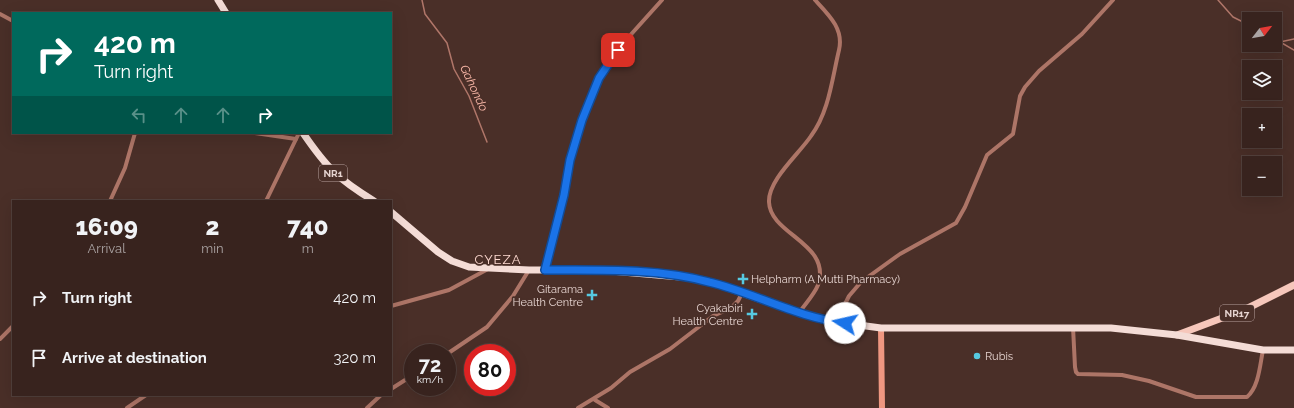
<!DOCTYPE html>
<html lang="en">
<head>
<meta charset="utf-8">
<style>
	body { margin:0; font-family:Raleway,sans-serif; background:#3f2b27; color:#f1f3f6; height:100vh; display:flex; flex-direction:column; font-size:15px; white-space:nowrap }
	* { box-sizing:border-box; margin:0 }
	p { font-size:13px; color:#aba4a4 }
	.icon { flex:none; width:22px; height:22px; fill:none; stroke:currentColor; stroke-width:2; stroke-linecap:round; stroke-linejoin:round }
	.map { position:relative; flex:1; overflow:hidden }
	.drawer { position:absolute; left:12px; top:200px; width:380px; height:196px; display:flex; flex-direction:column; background:#38231e; border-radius:0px; box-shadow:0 4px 16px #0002,0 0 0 1px #52403c }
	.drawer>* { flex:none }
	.banner { position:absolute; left:12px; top:12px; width:380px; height:122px; border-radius:0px; box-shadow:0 4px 16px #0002,0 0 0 1px #52403c; background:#00695c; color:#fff; overflow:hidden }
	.needle { width:26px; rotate:59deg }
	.fabs { position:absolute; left:1242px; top:12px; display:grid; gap:8px }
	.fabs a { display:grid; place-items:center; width:40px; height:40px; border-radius:0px; background:#38231e; box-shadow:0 4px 16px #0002,0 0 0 1px #52403c; font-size:20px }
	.speed { position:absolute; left:404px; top:344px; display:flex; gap:8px; font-size:20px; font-weight:700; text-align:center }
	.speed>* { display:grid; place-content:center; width:52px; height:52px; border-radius:50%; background:#38231e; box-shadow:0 4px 16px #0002,0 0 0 1px #52403c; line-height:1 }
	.speed small { font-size:10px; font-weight:400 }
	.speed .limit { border:6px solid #d22; background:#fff; color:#111 }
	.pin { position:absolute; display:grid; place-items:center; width:34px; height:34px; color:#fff; margin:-17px; border-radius:8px; box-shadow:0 2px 6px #0006 }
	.me { position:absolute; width:44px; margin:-22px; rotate:280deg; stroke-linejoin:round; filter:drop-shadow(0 0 3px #0008) }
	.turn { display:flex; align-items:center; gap:14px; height:84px; padding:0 16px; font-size:18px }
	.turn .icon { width:52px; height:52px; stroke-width:2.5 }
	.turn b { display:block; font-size:28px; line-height:34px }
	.lanes { display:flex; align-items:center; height:38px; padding:0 16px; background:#0003; justify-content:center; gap:20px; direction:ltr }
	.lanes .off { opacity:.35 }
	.eta { display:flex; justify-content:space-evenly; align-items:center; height:68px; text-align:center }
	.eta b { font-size:24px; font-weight:800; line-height:28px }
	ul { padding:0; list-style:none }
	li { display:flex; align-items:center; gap:12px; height:60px; padding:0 16px }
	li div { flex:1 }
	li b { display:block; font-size:15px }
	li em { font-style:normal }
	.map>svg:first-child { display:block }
</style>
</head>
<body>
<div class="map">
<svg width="1294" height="408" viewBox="0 0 1294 408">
	<rect width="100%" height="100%" fill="#4a2f28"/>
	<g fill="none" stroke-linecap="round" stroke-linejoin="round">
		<g stroke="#b07669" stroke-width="1.5">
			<polyline points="422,0 425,14 447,43 454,69 469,96 487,142"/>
			<polyline points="1218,0 1233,17 1249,25"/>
			<polyline points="1275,39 1294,50"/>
			<polyline points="1280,42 1294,39"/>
		</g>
		<g stroke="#ad7567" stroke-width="4">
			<polyline points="0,14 13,21"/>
			<polyline points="255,133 296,139"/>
			<polyline points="110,201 125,168 135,133"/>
			<polyline points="266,201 299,133"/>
			<polyline points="545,270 564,195 570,160 582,120 594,89 605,67 617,50 662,0"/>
			<polyline points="391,306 449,290 488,269"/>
			<path d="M 799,313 C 805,304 814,295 818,285 C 832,243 770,235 769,202 C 768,180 799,154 811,136 C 829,112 832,79 839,50 C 844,29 829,15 815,0"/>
			<polyline points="836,322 849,296 861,282 900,254 956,223 965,207 987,155 1013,134 1020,96 1025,87 1039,71 1082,34 1113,0"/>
			<path d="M 1073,327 L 1075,367 L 1076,372 L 1078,374 L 1122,375 L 1149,381 L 1196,397 L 1247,397 C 1259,387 1260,364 1263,350"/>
			<polyline points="0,339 13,326"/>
			<polyline points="447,354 487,327 513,296 529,270"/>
			<polyline points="391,389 413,375"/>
			<polyline points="595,400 608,408"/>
			<polyline points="127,408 146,395"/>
			<polyline points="367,408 381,395"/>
			<polyline points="578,408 611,388 630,372 670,349 713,316 731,308 738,301 742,293"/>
		</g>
		<polyline stroke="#ef9781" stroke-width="6" points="881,328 882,408"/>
		<polyline stroke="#f6c7bb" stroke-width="7" points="1177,335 1246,309 1294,285"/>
		<g stroke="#f4dcd6" stroke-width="7">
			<polyline points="218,0 226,13"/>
			<path d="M 303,133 C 327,168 338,179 374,201"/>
			<polyline points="391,212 438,252 452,261 469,267 529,270 599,270 692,278 711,282 799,313 836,322 881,328 1111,328 1177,335 1263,350 1294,350"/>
		</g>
	</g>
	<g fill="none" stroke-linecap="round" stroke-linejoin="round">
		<defs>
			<path id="route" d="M 618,50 L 599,78 L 582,120 L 570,160 L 564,195 L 545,270 C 598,270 658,268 709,282 C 755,293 798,318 845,323"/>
		</defs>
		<use href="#route" stroke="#114b97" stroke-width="10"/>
		<use href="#route" stroke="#1a73e8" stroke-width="7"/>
	</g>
	<g fill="#56c9e0" stroke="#4a2f28" stroke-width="1.5">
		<path d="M741 273h4v4h4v4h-4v4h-4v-4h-4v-4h4z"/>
		<path d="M590 289h4v4h4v4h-4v4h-4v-4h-4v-4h4z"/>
		<path d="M750 308h4v4h4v4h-4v4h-4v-4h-4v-4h4z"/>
		<circle cx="977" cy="356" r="4"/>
	</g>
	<g text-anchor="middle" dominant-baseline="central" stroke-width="3.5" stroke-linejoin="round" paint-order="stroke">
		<g fill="#4a2f28" stroke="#b7a29e" stroke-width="1">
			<rect x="319" y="165" width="28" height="16" rx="3"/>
			<rect x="1220" y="305" width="34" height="16" rx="3"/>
		</g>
		<g font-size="10" font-weight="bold" fill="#e6d4d0">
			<text x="333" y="173">NR1</text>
			<text x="1237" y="313">NR17</text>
		</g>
		<g font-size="11" fill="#e6d4d0" stroke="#4a2f28" text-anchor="start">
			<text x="751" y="279">Helpharm (A Mutti Pharmacy)</text>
			<text x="583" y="289" text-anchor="end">Gitarama<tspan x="583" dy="13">Health Centre</tspan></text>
			<text x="743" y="308" text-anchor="end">Cyakabiri<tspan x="743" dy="13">Health Centre</tspan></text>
			<text x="985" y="356">Rubis</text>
		</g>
		<g font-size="12" font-style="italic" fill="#fab8a8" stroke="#4a2f28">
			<text transform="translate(474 88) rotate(65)">Gahondo</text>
		</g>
		<g font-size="13" letter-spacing="1" fill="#ffdbd2" stroke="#4a2f28">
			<text x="498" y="259">CYEZA</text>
		</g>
	</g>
</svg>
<div class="fabs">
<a><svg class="needle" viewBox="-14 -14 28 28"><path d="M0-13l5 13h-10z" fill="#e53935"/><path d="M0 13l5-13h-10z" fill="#aba4a4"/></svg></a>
<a><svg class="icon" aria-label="layers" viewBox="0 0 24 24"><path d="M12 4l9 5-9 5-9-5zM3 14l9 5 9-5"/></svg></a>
<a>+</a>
<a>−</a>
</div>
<div class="speed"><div>72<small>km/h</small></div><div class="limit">80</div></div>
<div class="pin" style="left:618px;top:50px;background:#d93025"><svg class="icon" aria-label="arrive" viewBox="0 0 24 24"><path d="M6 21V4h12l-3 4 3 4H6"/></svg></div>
<svg class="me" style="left:845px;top:323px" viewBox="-20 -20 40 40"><circle r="19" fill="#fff"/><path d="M0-13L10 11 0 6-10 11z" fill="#1a73e8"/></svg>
<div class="banner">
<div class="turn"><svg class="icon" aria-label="right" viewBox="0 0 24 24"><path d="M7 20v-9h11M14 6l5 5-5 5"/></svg><div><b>420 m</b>Turn right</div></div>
<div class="lanes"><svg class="icon off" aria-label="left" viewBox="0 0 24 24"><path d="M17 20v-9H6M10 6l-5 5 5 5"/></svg><svg class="icon off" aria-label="ahead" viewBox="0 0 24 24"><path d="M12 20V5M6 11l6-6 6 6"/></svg><svg class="icon off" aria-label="ahead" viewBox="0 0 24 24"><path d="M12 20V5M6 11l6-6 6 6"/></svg><svg class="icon" aria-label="right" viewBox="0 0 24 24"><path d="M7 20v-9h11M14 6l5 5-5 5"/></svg></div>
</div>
<section class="drawer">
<div class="eta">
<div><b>16:09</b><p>Arrival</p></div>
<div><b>2</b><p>min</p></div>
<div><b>740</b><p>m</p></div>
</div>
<ul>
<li><svg class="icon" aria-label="right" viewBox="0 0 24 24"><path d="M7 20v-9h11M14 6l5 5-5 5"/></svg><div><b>Turn right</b></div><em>420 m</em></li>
<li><svg class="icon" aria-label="arrive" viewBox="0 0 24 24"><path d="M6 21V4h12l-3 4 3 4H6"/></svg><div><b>Arrive at destination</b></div><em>320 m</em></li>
</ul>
</section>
</div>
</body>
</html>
